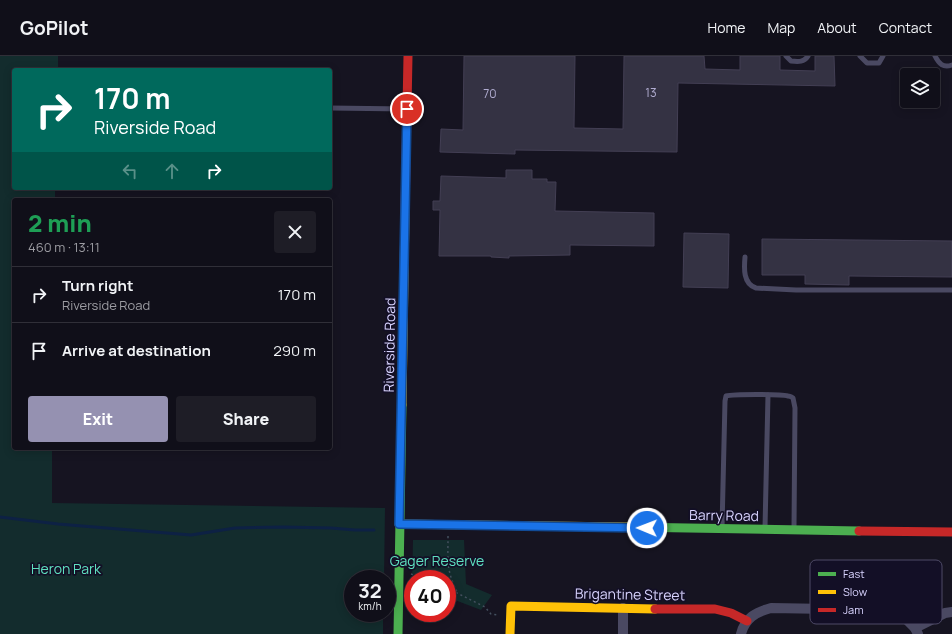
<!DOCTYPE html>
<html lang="en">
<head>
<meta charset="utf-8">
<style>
	body { margin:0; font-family:Manrope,sans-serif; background:#1e1d26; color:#f1f3f6; height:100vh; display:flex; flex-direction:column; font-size:15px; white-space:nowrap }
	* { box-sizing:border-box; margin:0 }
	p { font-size:13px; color:#9c9ca2 }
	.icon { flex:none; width:22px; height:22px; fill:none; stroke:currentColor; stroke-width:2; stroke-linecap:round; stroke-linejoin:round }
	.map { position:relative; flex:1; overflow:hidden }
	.details { position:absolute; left:12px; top:142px; width:320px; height:252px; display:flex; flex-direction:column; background:#100f19; border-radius:4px; box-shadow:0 2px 10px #0003,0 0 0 1px #302f38 }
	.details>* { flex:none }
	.guide { position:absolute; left:12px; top:12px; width:320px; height:122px; border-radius:4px; box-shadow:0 2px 10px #0003,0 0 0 1px #302f38; background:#00695c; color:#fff; overflow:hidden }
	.tools { position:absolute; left:900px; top:12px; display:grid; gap:8px }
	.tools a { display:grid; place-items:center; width:40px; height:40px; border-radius:4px; background:#100f19; box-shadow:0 2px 10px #0003,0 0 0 1px #302f38; font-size:20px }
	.speed { position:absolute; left:344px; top:514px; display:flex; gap:8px; font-size:20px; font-weight:700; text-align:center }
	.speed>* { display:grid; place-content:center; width:52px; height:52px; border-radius:50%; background:#100f19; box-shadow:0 2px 10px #0003,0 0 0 1px #302f38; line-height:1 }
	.speed small { font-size:10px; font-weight:400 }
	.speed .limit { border:6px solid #d22; background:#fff; color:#111 }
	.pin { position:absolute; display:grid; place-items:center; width:34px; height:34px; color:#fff; margin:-17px; border:2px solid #fff; border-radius:50%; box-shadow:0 1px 4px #0007 }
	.me { position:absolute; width:44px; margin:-22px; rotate:271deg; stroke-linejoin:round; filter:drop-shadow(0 0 3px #0008) }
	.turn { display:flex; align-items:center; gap:14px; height:84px; padding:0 16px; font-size:18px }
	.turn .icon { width:52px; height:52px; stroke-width:2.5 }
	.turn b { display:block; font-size:28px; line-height:34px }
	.lanes { display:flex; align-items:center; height:38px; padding:0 16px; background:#0003; justify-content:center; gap:20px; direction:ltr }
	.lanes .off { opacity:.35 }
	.round { display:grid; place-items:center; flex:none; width:42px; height:42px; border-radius:4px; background:#1e1d26 }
	.summary { display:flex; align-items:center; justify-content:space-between; height:68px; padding:0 16px }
	h1 { font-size:24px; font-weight:800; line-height:30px; color:#1e9e55 }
	.button { display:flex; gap:8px; margin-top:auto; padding:8px 16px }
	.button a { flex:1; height:46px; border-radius:4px; background:#9591b1; color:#fff; font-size:16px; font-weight:800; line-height:46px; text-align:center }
	.button a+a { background:#1e1d26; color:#f1f3f6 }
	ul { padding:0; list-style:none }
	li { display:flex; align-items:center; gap:12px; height:56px; padding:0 16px; border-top:1px solid #302f38 }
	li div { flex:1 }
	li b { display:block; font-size:15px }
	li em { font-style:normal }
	header { display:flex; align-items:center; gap:24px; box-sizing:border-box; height:56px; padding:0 20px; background:#100f19; border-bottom:1px solid #302f38 }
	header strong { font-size:19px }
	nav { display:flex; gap:22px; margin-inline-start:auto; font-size:14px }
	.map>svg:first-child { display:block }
</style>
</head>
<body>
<header>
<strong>GoPilot</strong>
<nav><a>Home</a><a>Map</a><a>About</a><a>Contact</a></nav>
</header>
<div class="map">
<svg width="952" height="578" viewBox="0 0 952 578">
	<rect width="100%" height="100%" fill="#161421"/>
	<g fill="#132c2d">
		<polygon points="0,0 58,0 58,14 14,14 14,132 55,132 55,144 14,144 14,392 52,392 52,447 385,452 384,523 353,523 353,557 383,557 383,578 0,578"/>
		<polygon points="413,484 464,484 466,528 492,539 481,554 447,541 447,523 413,523 413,528 412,528"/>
	</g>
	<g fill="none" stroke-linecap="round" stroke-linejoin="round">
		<polyline stroke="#0d2144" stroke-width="3" points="0,461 58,468 191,479 235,472 283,471 331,472 355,474 374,474"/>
	</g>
	<g fill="#343243" stroke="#433f54">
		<polygon points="464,0 575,0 574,72 623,73 624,0 704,0 705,13 740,14 740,0 780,0 780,14 815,15 815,0 834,0 835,30 678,27 677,96 515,94 515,98 440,96 441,73 463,74"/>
		<polygon points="506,114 532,114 532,123 547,123 547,126 556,126 555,155 654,157 654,190 570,189 570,199 509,200 509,202 491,201 491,200 439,200 440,154 433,154 433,145 440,145 441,120 506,122"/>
		<polygon points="684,177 729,178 728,232 683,231"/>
		<polygon points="762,183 952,185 952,221 849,220 849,229 805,228 805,219 762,219"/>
	</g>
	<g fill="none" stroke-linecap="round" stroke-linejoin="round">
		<g stroke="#44505f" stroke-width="1.5" stroke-dasharray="2 3" stroke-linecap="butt">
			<path d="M 448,480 C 448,506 446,514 458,538"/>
			<polyline points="411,518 427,523"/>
			<polyline points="447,532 485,551 491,558 499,559"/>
		</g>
		<g stroke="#4a4962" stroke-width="5">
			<path d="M 786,0 L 791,5 C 799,6 804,6 808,0"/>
			<polyline points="860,0 867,7 879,7 883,0"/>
			<path d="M 935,0 C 939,8 943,12 952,9"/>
			<polyline points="330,52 406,53"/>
			<path d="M 745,201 C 744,212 743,228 756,232 L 796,234 L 952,234"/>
			<path d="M 722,472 L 725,345 L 726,340 C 733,338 780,338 788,340 C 791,340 791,341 793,342 L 795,352 L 794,472"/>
			<polyline points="765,472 768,339"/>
		</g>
		<g stroke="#4a4962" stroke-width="10">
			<polyline points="623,552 623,578"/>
			<polyline points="915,572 945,557 952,556"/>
			<path d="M 741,578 C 745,562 756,556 771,552 L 888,554 L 905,562 L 915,572 L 918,578"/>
		</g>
		<g stroke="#4caf50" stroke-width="9">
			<polyline points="627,471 859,475"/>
			<polyline points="398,578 402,349"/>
		</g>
		<g stroke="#ffc107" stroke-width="9">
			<polyline points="402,349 405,156"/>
			<polyline points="399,468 627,471"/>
			<polyline points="510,578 511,550 655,553"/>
		</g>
		<g stroke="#c62828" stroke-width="9">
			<polyline points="405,156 408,0"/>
			<polyline points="859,475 952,476"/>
			<polyline points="655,553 715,553 731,557 747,565"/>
		</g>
	</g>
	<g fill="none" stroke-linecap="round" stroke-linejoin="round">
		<defs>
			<polyline id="route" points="407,53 399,468 647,472"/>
		</defs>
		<use href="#route" stroke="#114b97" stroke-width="10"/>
		<use href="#route" stroke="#1a73e8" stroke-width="7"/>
	</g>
	<g text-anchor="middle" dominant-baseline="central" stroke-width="3.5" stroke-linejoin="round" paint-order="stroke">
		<g font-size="12" fill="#b0acd0">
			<text x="651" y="36">13</text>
			<text x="490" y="37">70</text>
		</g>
		<g font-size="14" fill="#d9d4ff" stroke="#130f26">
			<text transform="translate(389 289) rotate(-89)">Riverside Road</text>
			<text transform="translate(724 459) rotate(1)">Barry Road</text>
			<text transform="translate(630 538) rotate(1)">Brigantine Street</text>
		</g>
		<g font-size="14" fill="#5fe0c0" stroke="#130f26">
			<text x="437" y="504">Gager Reserve</text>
			<text x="66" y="512">Heron Park</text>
		</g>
	</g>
	<rect x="810" y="504" width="132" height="64" rx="6" fill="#130f26" stroke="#4e4a67" stroke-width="1"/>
	<rect x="818" y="516" width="18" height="4" fill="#4caf50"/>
	<rect x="818" y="534" width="18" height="4" fill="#ffc107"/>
	<rect x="818" y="552" width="18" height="4" fill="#c62828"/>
	<g font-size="11" fill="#d9d4ff">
		<text x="843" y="522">Fast</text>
		<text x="843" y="540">Slow</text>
		<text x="843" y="558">Jam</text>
	</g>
</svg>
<div class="tools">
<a><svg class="icon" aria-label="layers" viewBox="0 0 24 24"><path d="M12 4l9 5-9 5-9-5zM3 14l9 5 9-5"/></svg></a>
</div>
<div class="speed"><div>32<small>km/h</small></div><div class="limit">40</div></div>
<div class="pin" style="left:407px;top:53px;background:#d93025"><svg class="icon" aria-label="arrive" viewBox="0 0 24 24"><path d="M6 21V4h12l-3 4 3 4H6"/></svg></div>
<svg class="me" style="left:647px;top:472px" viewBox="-20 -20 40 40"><circle r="17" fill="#1a73e8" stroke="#fff" stroke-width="3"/><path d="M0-11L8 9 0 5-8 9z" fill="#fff"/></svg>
<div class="guide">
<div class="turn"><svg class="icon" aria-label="right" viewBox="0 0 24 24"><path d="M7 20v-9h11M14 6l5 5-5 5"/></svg><div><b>170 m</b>Riverside Road</div></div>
<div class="lanes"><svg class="icon off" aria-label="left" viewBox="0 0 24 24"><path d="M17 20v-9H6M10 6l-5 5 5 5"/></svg><svg class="icon off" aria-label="ahead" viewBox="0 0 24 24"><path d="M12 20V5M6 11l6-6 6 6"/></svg><svg class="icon" aria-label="right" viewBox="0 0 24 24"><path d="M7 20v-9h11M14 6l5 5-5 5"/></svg></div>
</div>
<section class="details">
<div class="summary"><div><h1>2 min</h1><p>460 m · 13:11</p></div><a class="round"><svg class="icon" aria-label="close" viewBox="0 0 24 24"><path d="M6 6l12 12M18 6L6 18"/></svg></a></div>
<ul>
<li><svg class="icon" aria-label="right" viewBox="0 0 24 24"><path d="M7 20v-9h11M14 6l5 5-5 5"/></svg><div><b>Turn right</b><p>Riverside Road</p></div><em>170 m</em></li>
<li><svg class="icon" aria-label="arrive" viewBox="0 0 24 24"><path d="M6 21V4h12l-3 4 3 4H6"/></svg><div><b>Arrive at destination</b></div><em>290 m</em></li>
</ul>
<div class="button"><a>Exit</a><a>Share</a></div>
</section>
</div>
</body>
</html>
